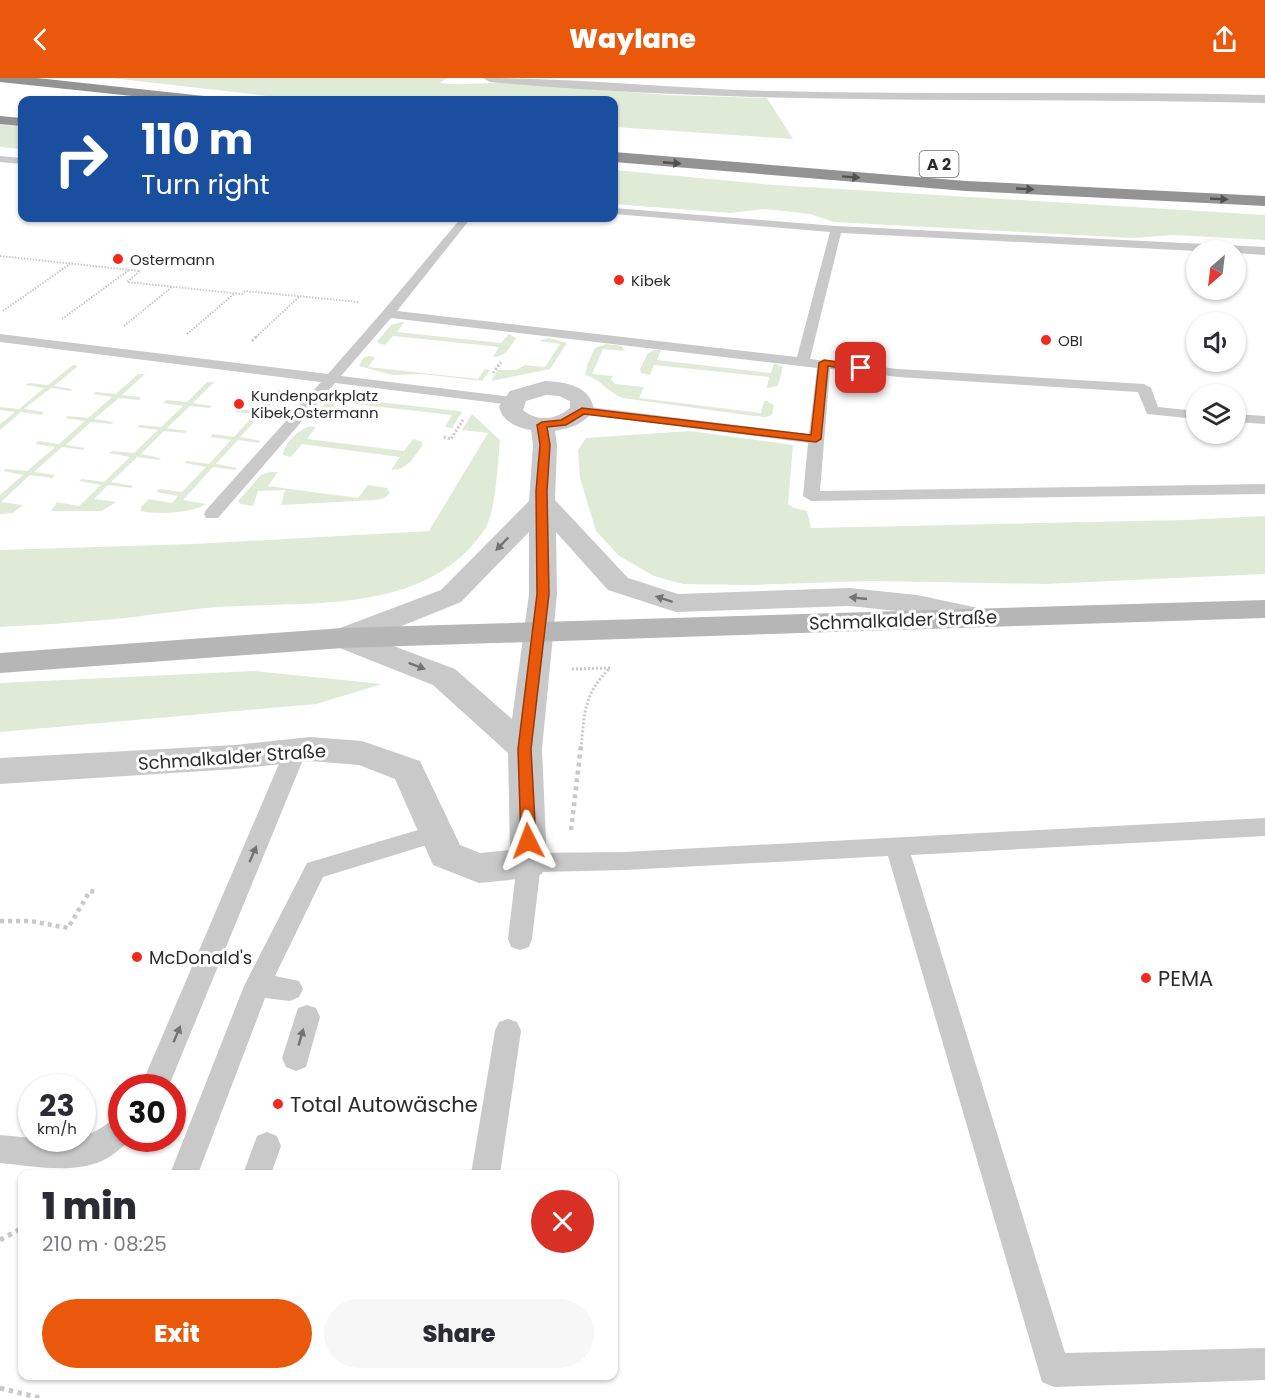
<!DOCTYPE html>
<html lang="en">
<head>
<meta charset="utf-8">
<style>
	body { margin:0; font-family:Poppins,sans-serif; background:#f7f7f7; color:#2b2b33; height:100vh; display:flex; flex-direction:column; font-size:22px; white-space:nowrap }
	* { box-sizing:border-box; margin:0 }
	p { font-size:20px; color:#7c7c81 }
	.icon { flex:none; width:33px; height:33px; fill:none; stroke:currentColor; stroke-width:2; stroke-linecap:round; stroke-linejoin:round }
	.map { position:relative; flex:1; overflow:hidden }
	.sheet { position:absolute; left:18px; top:1092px; width:600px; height:210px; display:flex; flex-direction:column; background:#fff; border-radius:12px; box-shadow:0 2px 4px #0004 }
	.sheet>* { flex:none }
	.hud { position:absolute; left:18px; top:18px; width:600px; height:126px; border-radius:12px; box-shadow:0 2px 4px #0004; background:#1a4fa0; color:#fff; overflow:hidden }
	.needle { width:39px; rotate:208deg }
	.controls { position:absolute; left:1186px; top:162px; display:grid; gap:12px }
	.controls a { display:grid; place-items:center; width:60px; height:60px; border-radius:50%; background:#fff; box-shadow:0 2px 4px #0004; font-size:30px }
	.speed { position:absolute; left:18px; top:996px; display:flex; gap:12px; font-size:30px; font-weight:700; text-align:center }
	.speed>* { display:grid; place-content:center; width:78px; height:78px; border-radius:50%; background:#fff; box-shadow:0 2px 4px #0004; line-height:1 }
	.speed small { font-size:15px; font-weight:400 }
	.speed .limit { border:9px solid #d22; background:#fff; color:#111 }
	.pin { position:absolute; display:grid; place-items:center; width:51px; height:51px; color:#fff; margin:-26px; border-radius:12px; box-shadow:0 3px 9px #0006 }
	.me { position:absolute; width:66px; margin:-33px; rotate:357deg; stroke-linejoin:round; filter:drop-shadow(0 0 4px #0008) }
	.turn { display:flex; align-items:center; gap:21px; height:126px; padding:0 24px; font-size:27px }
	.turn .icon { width:78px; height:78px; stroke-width:2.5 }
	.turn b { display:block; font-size:42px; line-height:51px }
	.round { display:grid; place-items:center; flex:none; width:63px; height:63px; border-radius:32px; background:#f7f7f7 }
	.headline { display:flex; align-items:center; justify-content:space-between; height:102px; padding:0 24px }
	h1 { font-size:36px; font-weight:800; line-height:45px }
	.button { display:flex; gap:12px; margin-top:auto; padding:12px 24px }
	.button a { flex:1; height:69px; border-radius:36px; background:#ea580c; color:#fff; font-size:24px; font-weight:800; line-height:69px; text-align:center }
	.button a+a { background:#f7f7f7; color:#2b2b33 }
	header { display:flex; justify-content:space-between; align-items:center; height:78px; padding:0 24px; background:#ea580c; color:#fff; font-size:27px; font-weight:800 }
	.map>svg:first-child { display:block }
</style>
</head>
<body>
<header><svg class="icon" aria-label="back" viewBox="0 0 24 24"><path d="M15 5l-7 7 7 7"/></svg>Waylane<svg class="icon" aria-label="share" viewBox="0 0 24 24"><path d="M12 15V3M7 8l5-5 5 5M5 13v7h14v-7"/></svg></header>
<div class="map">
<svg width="1265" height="1320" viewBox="0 0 1265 1320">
	<rect width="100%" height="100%" fill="#fff"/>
	<g fill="#dfebd7">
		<path d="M 111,0 L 447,0 L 440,5 C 464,8 486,4 510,5 L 668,17 L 767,20 L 793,61 L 614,49 L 614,22 L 303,22 Z"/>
		<polygon points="0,46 22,47 22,71 0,69"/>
		<polygon points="614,92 774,107 1265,137 1265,162 1173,157 1133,160 834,144 810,136 765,131 730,135 614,126"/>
		<path d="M 402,244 L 404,244 L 397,254 L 501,265 L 509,256 L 516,260 C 509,270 506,279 493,279 L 499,269 L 393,258 L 385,267 L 378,265 L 378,262 L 391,247 Z"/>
		<polygon points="549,260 567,265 550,291 491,303 498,292 516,292 525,287 545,289 560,266 539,263"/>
		<path d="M 606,266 L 621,268 L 625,273 L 603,271 L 592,296 L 613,298 L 611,301 L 615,306 L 644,309 L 639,320 L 761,335 L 764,323 L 767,323 L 774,327 L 772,337 L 766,339 L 754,338 L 622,320 C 608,314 599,300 585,297 L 587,287 L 595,270 Z"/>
		<polygon points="654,272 661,272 657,282 771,295 774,285 783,289 778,308 767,310 769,299 654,287 650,297 641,295 640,291 648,275"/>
		<polygon points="369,278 375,279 368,289 478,301 485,291 490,292 482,303 421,296 392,297 359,288 363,280"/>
		<polygon points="73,287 78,288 54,308 73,311 70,313 51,310 24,331 44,334 41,337 21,334 0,352 0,346 15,334 0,332 0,329 19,331 44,310 25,307 29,305 48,307"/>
		<polygon points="138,296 145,296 122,317 141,319 139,322 119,320 94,341 114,344 111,346 91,344 66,367 85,370 83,372 62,369 34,394 55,397 52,400 30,397 1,424 23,427 13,435 0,436 0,417 23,397 3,393 6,391 27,393 55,369 35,366 38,363 59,366 85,343 65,340 68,338 88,340 112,319 93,316 96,314 116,316"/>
		<polygon points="207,304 214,304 193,325 212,328 210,330 190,328 167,350 187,353 185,355 164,353 141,376 161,380 159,382 137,379 111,404 133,408 131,410 108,407 94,421 116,424 102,433 51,433 57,424 79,428 101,407 79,403 82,401 104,404 130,379 109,375 112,373 134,375 158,352 137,349 140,347 161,349 183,328 163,325 166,322 187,324"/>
		<path d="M 277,312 L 283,313 L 264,334 L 284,337 L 282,339 L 261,337 L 240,359 L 261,363 L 259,365 L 238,362 L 216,386 L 237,390 L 235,392 L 213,389 L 183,422 L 206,426 C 194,435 156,437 141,433 L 141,429 L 149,421 L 172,425 L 178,418 L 156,414 L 159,411 L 182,414 L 206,389 L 184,385 L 187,383 L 209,386 L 231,362 L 210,359 L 213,356 L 234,359 L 255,336 L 234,334 L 237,331 L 258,333 Z"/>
		<polygon points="332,319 459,333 462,334 452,350 445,349 452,337 337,324 328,335 320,334 318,332"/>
		<path d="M 472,336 L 500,362 C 498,383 496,434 485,451 C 427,538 308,523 217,529 C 180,532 142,539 104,542 C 70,545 35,547 0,549 L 0,472 L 193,466 L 429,453 L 488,355 L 462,352 Z"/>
		<path d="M 311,348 L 316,349 L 307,361 L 404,373 L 413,361 L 422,364 L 422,368 C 413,380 408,392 391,392 L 400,379 L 302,366 L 291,379 L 283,377 C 283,366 300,350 311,348 Z"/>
		<polygon points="690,353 793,367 788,426 794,430 807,433 811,450 1185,442 1265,438 1265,496 1045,506 872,503 750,507 683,506 654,498 619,478 596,453 580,400 578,372 586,360"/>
		<polygon points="270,394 278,394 268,408 358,420 368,407 387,410 390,415 384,420 375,422 281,427 285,412 258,413 253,428 240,426 238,423 261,397"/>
		<polygon points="254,593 382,606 316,626 0,654 0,605"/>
	</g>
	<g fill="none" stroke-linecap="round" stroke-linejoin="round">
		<g stroke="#c9c9c9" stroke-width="2" stroke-dasharray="1.5 1.5" stroke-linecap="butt">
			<polyline points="0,178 140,193 127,204 242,216 245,213 359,224"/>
			<polyline points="3,233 70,186"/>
			<polyline points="62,241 129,192"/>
			<polyline points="124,248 172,209"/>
			<polyline points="187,256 234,216"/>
			<polyline points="256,259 299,219"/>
		</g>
		<g stroke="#c9c9c9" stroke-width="3" stroke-dasharray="2 2" stroke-linecap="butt">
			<polyline points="252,263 258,257"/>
			<polyline points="493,295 501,284"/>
			<polyline points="444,359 451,361 463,342"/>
			<path d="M 572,591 L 610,590 C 583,617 585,634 581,669"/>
		</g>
		<g stroke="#c9c9c9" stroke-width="4.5" stroke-dasharray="4 4" stroke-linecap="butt">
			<polyline points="571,752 581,668"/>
			<polyline points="0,843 30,843 68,850 90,813 95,814"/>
		</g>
		<g stroke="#c9c9c9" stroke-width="5" stroke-dasharray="4.5 4.5" stroke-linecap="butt">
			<polyline points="0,1162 22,1150"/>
			<polyline points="0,1310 40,1320"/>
		</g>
		<g fill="#c9c9c9" fill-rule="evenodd">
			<polygon points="0,78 22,80 22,86 0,84"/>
			<polygon points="614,130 836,148 1265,169 1265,177 1236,175 1236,172 1197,173 841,155 810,281 898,291 1144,306 1151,310 1158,329 1197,333 1197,341 1147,336 1138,314 898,299 830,291 820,413 1265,406 1265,416 811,423 803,418 808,365 582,336 575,332 582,328 809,356 817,290 391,240 341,298 513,319 520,323 513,327 335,305 218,440 206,440 204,436 206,432 321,304 0,264 0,256 328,296 383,233 461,140 471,140 397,233 797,279 830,154 614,136"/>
			<polygon points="1236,336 1265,338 1265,346 1236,344"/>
			<polygon points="296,664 304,666 307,672 168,1010 140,1010 285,672 288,666"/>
			<polygon points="1265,740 1265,758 911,777 1065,1275 1265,1270 1265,1302 1054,1309 1042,1304 888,778 625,792 540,794 532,861 529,869 520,872 511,869 508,861 517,785 521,778 529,775 625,774"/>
			<polygon points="438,746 446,749 449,755 446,761 323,799 275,898 299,903 303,911 299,919 290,923 265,920 198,1096 170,1096 244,908 307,785"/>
			<polygon points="307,927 316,930 320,939 306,989 296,993 286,989 282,980 298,930"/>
			<polygon points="508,941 517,944 521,953 500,1096 471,1096 495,953 499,944"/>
			<path d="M 122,1037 L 122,1060 L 132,1061 C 124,1067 115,1076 106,1081 C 75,1097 33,1088 0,1085 L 0,1057 L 32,1060 L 82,1060 L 82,1058 C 97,1056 108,1043 122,1037 Z"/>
			<polygon points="267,1054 277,1058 281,1068 271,1096 243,1096 257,1058"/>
		</g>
		<g fill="#c9c9c9" fill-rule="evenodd">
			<path d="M 483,0 C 580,0 677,11 774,13 C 938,17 1101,13 1265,17 L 1265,25 C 1005,19 750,28 490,4 Z"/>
			<path d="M 545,303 C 566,304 591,308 594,332 C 584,346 571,350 555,353 L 557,367 L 555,422 L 628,500 L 678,516 L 849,510 L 917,517 L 988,532 L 993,539 L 988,546 L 978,549 L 917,535 L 849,528 L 676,534 L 608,512 L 556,454 L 557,516 L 542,671 L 547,785 L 542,796 L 529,800 L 479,805 L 433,787 L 395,701 L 359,687 L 310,683 L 235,691 L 0,706 L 0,680 L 235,667 L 310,659 L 362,663 L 420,683 L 460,767 L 480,775 L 510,772 L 508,675 L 433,607 L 332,567 L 328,560 L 332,553 L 441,512 L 529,423 L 533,367 L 531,352 C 517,349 502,344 499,328 L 510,313 ZM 546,317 L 559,318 L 570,323 L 570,330 C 556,342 537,344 523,332 L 526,323 ZM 529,454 L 529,516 L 512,641 L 455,591 L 372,560 L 461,524 Z"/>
		</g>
		<polygon fill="#b6b6b6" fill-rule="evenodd" points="1265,522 1265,540 343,570 0,595 0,575 343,550"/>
		<g fill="#939393" fill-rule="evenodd">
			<polygon points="0,0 37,0 204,18 211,22 170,22 0,4"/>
			<polygon points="0,38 22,40 22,48 0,46"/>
			<polygon points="614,74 966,103 1265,118 1265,128 966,113 614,84"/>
		</g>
	</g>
	<defs><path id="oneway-solid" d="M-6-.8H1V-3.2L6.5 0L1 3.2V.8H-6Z" transform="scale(1.5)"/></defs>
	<g fill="#505050">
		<use href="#oneway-solid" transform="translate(672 85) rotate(5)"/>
		<use href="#oneway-solid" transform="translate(851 99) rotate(4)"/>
		<use href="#oneway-solid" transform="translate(1025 111) rotate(3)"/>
		<use href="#oneway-solid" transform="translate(1219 121) rotate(3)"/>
	</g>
	<g fill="#737373">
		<use href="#oneway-solid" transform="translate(502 466) rotate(134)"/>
		<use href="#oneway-solid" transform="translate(858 520) rotate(-174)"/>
		<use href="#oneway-solid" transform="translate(664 521) rotate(-162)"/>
		<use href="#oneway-solid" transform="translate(417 588) rotate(21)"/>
		<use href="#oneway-solid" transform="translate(253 776) rotate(-67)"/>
		<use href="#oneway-solid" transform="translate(177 956) rotate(-67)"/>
		<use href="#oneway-solid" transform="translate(301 959) rotate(-74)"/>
	</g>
	<polygon fill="#ea580c" stroke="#983908" stroke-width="1.5" points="824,282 861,287 865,290 861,293 828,288 821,361 816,364 584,336 566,347 547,349 550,367 547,413 549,516 531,671 536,763 534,767 523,767 521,763 518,671 537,516 536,413 540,367 537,347 542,344 561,342 582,330 811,357 819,285"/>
	<g fill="#f3291e" stroke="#fff" stroke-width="2">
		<circle cx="118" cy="181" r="6"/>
		<circle cx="619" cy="202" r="6"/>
		<circle cx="1046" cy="262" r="6"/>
		<circle cx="239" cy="326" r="6"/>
		<circle cx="137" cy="879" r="6"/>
		<circle cx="1146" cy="900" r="6"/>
		<circle cx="278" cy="1026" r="6"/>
	</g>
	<g text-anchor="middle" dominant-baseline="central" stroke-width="6" stroke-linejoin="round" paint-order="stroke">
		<g font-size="15" fill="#2c2c2c" stroke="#fff" text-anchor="start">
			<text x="130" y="181">Ostermann</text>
			<text x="631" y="202">Kibek</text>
			<text x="1058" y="262">OBI</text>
			<text x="251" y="317">Kundenparkplatz<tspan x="251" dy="17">Kibek,Ostermann</tspan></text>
		</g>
		<rect fill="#fff" stroke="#6b6b6b" stroke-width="1.5" x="919.5" y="73" width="39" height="26" rx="4.5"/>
		<g font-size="16" font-weight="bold" fill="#2c2c2c">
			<text x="939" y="86">A 2</text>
		</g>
		<g font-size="18" fill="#2c2c2c" stroke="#fff">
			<text transform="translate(903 542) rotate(-2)">Schmalkalder Straße</text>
			<text transform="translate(232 679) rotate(-4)">Schmalkalder Straße</text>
		</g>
		<g font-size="18" fill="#2c2c2c" stroke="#fff" text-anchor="start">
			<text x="149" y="879">McDonald's</text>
		</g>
		<g font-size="21" fill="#2c2c2c" stroke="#fff" text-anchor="start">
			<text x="1158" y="900">PEMA</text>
			<text x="290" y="1026">Total Autowäsche</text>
		</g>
	</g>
</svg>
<div class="controls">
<a><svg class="needle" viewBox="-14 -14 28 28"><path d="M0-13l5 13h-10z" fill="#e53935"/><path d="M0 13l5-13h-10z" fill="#7c7c81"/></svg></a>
<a><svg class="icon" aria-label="sound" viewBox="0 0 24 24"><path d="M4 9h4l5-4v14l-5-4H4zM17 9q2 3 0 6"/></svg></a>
<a><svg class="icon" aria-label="layers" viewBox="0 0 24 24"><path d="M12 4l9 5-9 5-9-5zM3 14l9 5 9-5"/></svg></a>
</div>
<div class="speed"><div>23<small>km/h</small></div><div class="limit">30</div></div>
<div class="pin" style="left:861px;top:290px;background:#d93025"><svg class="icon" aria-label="arrive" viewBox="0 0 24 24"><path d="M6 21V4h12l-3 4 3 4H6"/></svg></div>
<svg class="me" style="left:528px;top:763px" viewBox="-20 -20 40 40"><path d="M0-17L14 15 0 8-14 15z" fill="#ea580c" stroke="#fff" stroke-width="4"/></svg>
<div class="hud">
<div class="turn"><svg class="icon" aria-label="right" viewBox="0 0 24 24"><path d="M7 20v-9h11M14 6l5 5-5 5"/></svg><div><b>110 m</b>Turn right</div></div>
</div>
<section class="sheet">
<div class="headline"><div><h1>1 min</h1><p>210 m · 08:25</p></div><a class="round" style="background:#d93025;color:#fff"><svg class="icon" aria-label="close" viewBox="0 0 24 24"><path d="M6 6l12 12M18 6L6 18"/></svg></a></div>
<div class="button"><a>Exit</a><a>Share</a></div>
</section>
</div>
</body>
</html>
